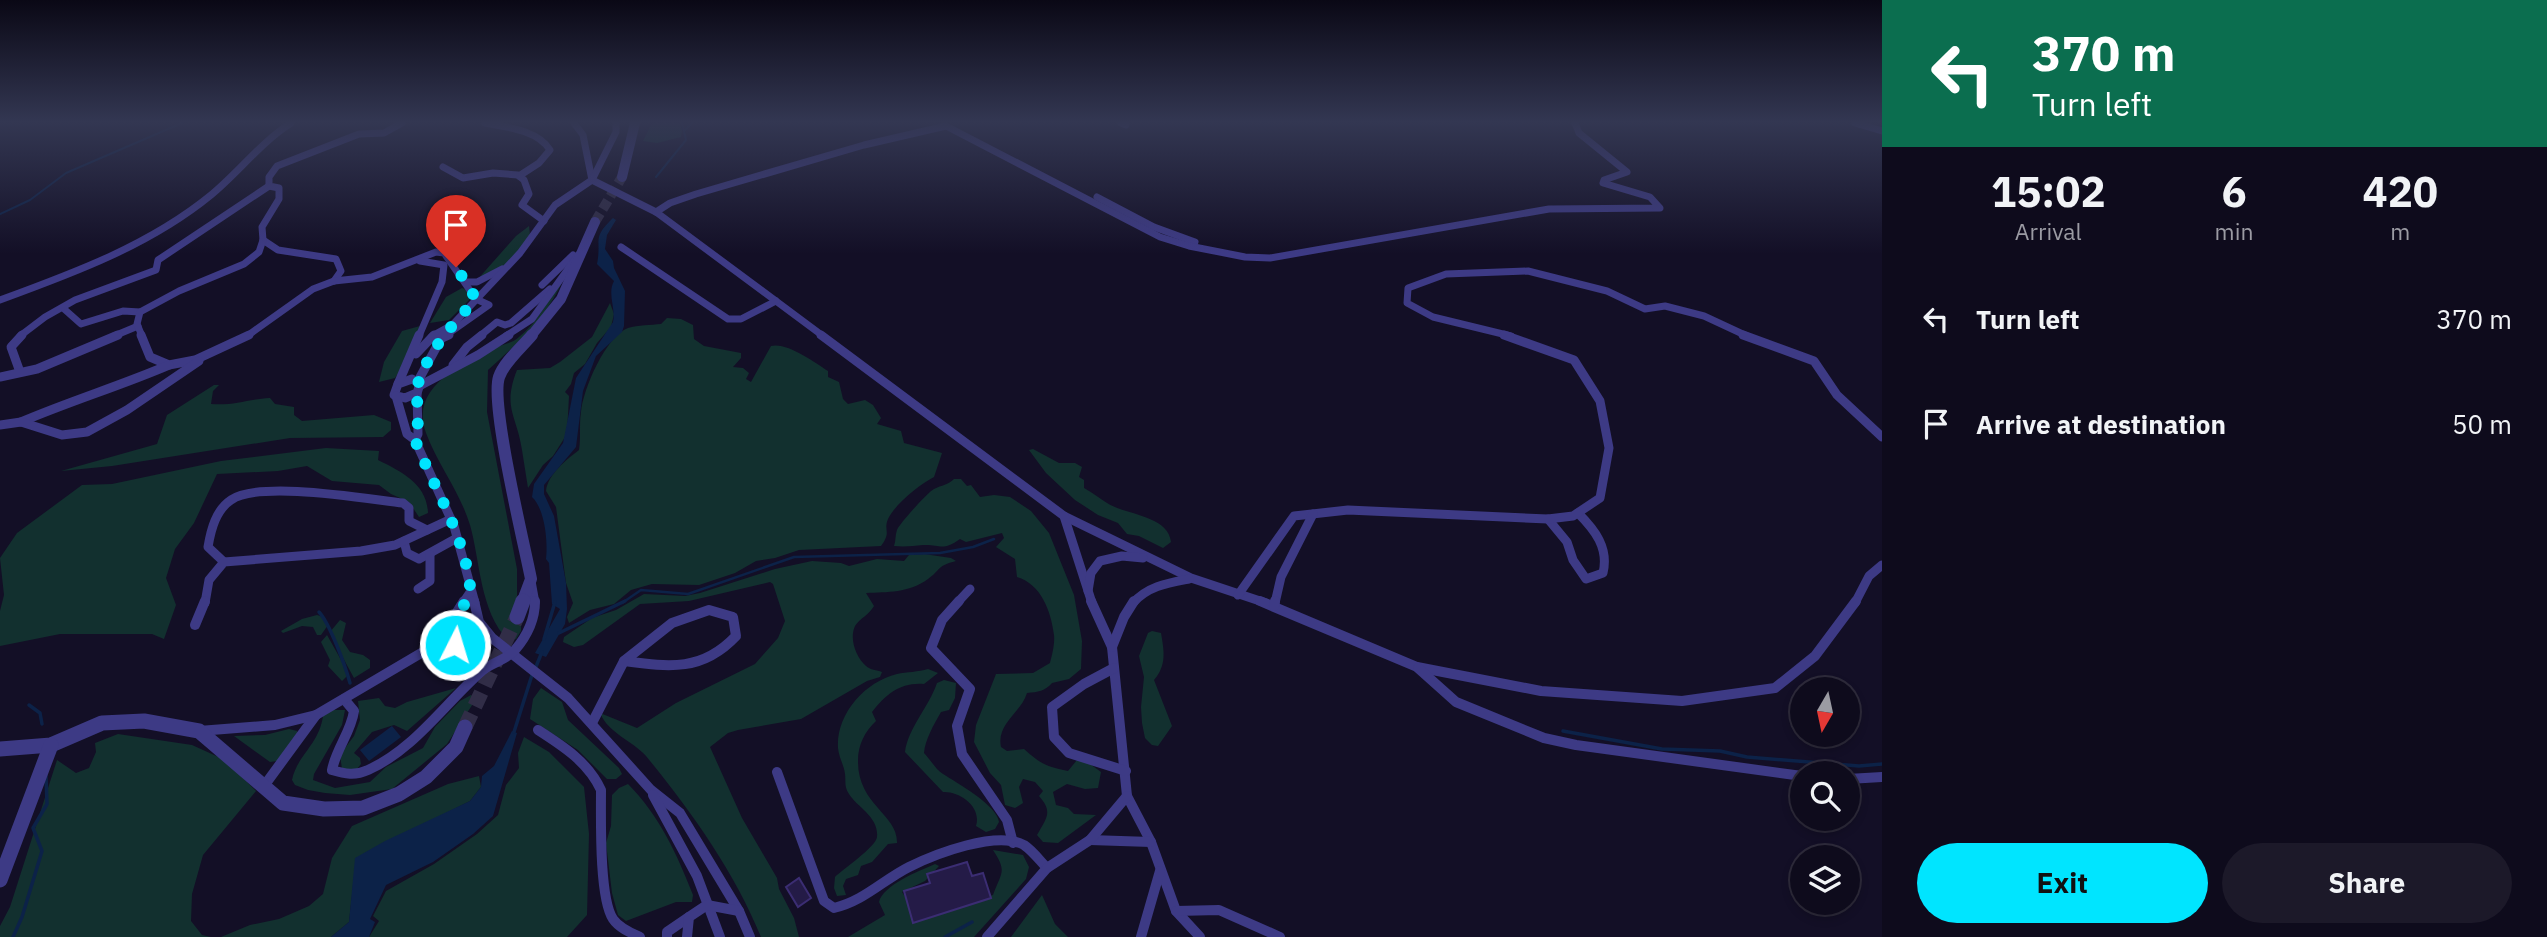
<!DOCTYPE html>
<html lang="en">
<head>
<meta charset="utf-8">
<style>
	body { margin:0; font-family:"IBM Plex Sans",sans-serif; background:#1c1929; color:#f1f3f6; height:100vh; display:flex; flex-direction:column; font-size:26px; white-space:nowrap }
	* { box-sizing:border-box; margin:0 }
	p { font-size:23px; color:#9b9ba3 }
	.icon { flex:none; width:38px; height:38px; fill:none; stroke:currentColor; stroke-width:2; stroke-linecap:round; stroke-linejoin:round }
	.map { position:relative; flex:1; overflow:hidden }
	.panel { display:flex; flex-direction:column; background:#0e0b1c; width:665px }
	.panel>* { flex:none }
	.banner { background:#0b6e4f; color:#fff; overflow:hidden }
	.needle { width:46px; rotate:189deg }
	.buttons { position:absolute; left:1790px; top:677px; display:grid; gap:14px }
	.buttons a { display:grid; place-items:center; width:70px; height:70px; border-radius:50%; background:#0e0b1c; box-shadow:0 4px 10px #0003,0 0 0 2px #2e2b3b; font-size:35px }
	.pin { position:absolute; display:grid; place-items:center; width:60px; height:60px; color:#fff; margin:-72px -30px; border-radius:50% 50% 50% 0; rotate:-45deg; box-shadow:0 0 7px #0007 }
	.pin .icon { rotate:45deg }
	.me { position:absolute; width:77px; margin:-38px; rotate:5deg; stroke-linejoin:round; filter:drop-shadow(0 0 5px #0008) }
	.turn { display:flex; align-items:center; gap:24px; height:147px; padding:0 35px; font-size:32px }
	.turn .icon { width:91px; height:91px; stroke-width:2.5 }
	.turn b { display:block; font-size:49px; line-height:60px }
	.eta { display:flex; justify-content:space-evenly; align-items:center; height:119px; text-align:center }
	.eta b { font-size:42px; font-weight:700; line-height:49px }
	.button { display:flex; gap:14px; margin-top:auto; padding:14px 35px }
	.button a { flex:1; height:80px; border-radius:42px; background:#00e5ff; color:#111; font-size:28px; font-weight:700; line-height:80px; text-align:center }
	.button a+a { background:#1c1929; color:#f1f3f6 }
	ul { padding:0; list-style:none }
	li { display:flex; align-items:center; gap:21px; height:105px; padding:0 35px }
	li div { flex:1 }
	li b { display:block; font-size:26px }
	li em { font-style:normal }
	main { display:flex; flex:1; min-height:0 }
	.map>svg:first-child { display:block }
</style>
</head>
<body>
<main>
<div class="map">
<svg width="1882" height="937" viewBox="0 0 1882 937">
	<rect width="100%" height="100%" fill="#130f26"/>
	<g fill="#12302f">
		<polygon points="652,123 679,123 682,130 681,137 657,143 643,141"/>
		<polygon points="529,226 530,235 508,264 477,280 516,236"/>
		<path d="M 564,278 C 548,316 518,343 488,370 L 487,412 L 517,569 L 517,604 L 529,605 L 521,626 L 521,631 L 516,639 L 508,640 C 480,612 480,560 470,525 C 460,492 438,465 426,433 C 409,387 462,364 495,348 C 503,344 513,343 519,337 C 538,322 550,297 564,278 Z"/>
		<polygon points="462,288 467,290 471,298 449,320 430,323 446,297"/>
		<path d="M 610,303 L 614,314 L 611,327 L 597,343 L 585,364 L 574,373 L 571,384 L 565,392 L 569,396 L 567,434 L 553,456 L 543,465 L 528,488 C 526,475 524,463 522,450 C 517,415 502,408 517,370 L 550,368 L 560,362 L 592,337 Z"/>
		<path d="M 667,318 L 681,319 L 693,325 L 694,339 L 704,346 L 741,353 L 741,358 L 733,367 L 743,368 L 749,373 L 746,379 L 751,382 L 771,346 C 787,342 814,362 828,371 L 828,377 L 839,382 L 843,399 L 848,404 L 865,400 L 873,405 L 881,418 L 877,424 L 901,431 L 904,443 L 942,453 L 934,477 C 919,485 896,503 888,519 C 883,531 892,531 881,546 L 799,550 L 775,558 L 756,561 L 735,573 L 699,585 L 652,584 L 631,590 L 614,604 L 590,610 L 569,623 L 567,617 L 573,603 L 566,583 L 556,507 L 546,491 C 548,474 566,460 579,450 C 581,437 579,425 581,412 C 583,389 606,336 628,328 C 638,325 651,325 661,324 Z"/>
		<polygon points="420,326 410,355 395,378 379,382 384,362 402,331"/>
		<path d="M 214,385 L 219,385 L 213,391 L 211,404 C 233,406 248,399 270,398 L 275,404 L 294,407 L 294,415 L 302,421 L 374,415 L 391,422 L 391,430 L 383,437 L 290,438 L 112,466 L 61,471 L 157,444 L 167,415 Z"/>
		<path d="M 326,448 L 379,451 L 378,460 C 402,472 427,484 428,513 L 419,517 L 409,502 L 391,494 L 379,485 L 332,481 L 307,466 L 278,471 L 217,474 L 194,523 L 175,549 L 166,578 L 176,605 L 164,639 L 152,634 L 60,634 L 0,646 L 0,611 L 4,595 L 0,558 L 17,533 L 82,485 L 112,484 L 221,461 Z"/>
		<path d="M 1033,449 L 1059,463 L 1075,463 L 1082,467 L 1079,477 L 1084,480 L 1084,488 C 1093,493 1099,498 1107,503 C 1125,515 1168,515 1171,542 L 1163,548 L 1139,536 L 1127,534 L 1118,523 L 1098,515 L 1075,500 L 1046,473 L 1029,450 Z"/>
		<path d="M 954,479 L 961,479 L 967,486 L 971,485 L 980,497 L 994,495 L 1010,497 L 1031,511 L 1049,533 L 1074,595 L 1082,641 L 1081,669 L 1069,679 L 1052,683 C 1045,691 1038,692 1027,693 C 1021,713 996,724 1001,747 L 1007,751 L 1024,749 C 1041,764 1045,766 1068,771 L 1077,760 L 1086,761 L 1101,772 L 1098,788 L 1085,789 L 1067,784 L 1053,792 L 1056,805 L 1068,808 L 1074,814 L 1096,815 L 1058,843 L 1043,842 L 1037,835 C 1047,817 1053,812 1039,796 L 1043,791 L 1035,782 L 1023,779 L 1019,787 L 1023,803 L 1015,808 L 1005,805 L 1001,785 L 990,773 L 974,742 L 976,725 L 996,674 L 1033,673 L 1050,663 C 1052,655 1055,644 1054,635 C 1051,611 1041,584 1017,577 L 1015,559 L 996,547 L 1004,538 L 1002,533 L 966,542 L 960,539 C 942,552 940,544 923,545 C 913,546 905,547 894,546 C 896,541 895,535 897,530 C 899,524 928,492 934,489 C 942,485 948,485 954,479 Z"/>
		<path d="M 924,554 L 951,558 L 956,561 C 936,566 941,570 928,579 C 909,593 887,592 866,593 L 874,606 C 869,615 860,618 855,626 C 849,639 856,657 866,666 C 870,670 877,670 882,672 L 880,677 L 867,681 L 801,719 L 738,730 L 728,733 L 710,747 L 742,818 L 777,878 L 779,889 L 794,918 L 799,937 L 761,937 C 734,871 691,811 646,756 C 632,740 609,734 600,713 L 637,728 L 676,703 L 755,664 L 778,638 L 785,621 L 773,584 L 770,582 L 689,601 L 640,604 L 583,645 L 574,647 L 563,642 L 564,637 L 592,618 L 616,610 L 644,594 L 685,596 L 700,593 L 775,569 L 812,561 L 841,563 L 849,566 L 877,559 L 904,561 L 909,555 Z"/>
		<polygon points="317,615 323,617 328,625 321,635 317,635 313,627 302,626 283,633 281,631 302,619"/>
		<polygon points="340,620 346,623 342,640 350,652 363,655 370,660 370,668 354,678 331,636 330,632"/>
		<path d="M 1152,631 L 1161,633 C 1164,651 1167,665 1154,680 L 1172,726 L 1158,746 L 1152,745 L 1145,738 L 1142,723 L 1141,707 L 1144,677 L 1139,656 L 1148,633 Z"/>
		<polygon points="327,635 349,674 342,681 328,666 330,660 321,642"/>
		<path d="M 928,669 L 938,673 L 924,684 C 901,682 886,694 872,712 L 876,721 C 865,731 858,745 858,760 C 857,805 898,814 897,843 L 888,844 L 872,862 L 861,866 L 858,875 L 846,879 L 843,886 L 846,895 L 837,896 L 834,888 L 835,877 C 843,869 876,847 877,837 C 879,817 858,808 849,794 C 844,786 846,782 845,774 C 844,765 839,758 838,748 C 836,715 864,682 897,674 C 907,672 918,672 928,669 Z"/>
		<path d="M 944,680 L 956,683 L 955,698 L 949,710 L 941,712 C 934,724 925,740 924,753 C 930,759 936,770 943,774 C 957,783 997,805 999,822 L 995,829 L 986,832 L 976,826 C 982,807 960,791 943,792 L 905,752 C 908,728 929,707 937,683 Z"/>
		<polygon points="456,688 407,731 394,725 372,732 354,753 360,758 361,764 357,769 342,769 340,755 354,736 360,720 358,701 379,698 385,706 395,708 407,702"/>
		<polygon points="541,688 562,702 568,720 619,768 622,774 616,779 607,779 578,750 530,719 533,699"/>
		<path d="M 471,695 L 476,699 L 447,744 L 392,789 L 350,795 L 325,793 L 308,790 L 295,785 L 292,780 C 297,755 319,745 323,716 L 332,710 L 345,710 L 342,725 L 314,774 L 313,780 L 335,788 L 370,782 L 386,767 L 423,748 L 435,727 L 460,701 Z"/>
		<polygon points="289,729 297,731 298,735 277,761 270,762 234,736 265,735"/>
		<polygon points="118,734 192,745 225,760 256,791 203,855 192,894 191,921 202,935 211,937 0,937 0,926 10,907 57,760 76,773 89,768 96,752 95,743"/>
		<polygon points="524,737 549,752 584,787 589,834 587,915 567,937 369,937 379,921 373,916 386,891 434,864 477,834 498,815 506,785 519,768 518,753"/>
		<polygon points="479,776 481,787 470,801 356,858 349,922 331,937 221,937 250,925 279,919 309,906 323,894 332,858 352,826 448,784"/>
		<path d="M 628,784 C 659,815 677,854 693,895 L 692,902 L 676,902 L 626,921 L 618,915 L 612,893 L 606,843 L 611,826 L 612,795 L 619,788 Z"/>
		<path d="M 993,850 L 1023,855 L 1029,867 L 1026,879 L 974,937 L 848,937 L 885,915 L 879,902 C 883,885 919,871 935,864 L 939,866 L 925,881 L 902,892 L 919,917 L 993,895 C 1002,871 1007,872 993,850 Z"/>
		<polygon points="1042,895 1055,924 1068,937 1011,937"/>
	</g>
	<g fill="#0c2248">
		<path d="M 613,218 L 616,220 L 607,235 L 605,249 L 613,261 L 614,268 L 625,291 L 624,326 L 622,332 L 596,356 L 583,391 L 576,447 L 544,485 L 544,494 L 554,516 L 566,583 L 567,609 L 565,624 L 546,657 L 535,653 L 560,609 L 552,604 L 549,563 L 546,559 C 548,542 545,509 532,497 L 534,484 L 563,443 L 576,378 L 613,322 C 616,308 607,294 614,281 L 597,264 C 602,239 591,239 613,218 Z"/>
		<polygon points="392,726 401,737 369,761 360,750"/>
		<polygon points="512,731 517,733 493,816 473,834 433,862 386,885 370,919 375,922 369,937 331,937 349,922 355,858 385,841 470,801 481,787 482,776 494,766"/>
	</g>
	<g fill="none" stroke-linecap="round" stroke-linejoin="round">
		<g stroke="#0c2248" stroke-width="2">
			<polyline points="685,130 692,123"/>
			<polyline points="656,177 686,140 682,123"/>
			<polyline points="0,214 30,200 66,173 182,123"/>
		</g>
		<polyline stroke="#0c2248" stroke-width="2.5" points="622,603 641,590 688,594 794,557 940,553 973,547 994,539"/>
		<g stroke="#0c2248" stroke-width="3.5">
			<path d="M 319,612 C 330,624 345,665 350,683"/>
			<polyline points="559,633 625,601"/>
			<polyline points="544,639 555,602"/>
			<polyline points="535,669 542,652"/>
			<polyline points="29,705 40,713 42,724"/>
			<polyline points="1563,731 1662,749 1720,751 1747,757 1859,766 1882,764"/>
			<polyline points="514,732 532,675"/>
			<polyline points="13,937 22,917 42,851 33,828 47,804 46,776"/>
			<polyline points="945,937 972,922"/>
		</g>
	</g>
	<g fill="#241b47" stroke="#3b2d73" stroke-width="2">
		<polygon points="967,862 972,876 983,873 991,898 913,923 904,891 930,883 927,874"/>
		<polygon points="799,878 811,898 798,907 786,887"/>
	</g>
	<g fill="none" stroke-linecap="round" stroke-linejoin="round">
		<polyline stroke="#312d47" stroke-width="10" stroke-dasharray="10 5" stroke-linecap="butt" points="595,222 622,177"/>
		<polyline stroke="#312d47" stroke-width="15" stroke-dasharray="15 8" stroke-linecap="butt" points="465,727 517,617"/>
		<g stroke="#3d3a85" stroke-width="7">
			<path d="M 485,123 C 506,127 538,130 550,150 L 539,163 L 519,176"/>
			<polyline points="574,123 583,135 592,180 656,212 823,336"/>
			<polyline points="1121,123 1126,125"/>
			<polyline points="1855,123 1882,131"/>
			<polyline points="443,167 463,178 493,173 518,175 524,180 529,194 522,205 544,221"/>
			<polyline points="1097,197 1154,227 1195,242"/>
			<polyline points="656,212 670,203 696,194 864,145 946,126 1160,237 1189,246 1245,257 1270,258 1549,209 1660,208 1650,197 1603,183 1604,180 1627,172 1579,133 1575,123"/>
			<polyline points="263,240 278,250 336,259 341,271 334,281"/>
			<polyline points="621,247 728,319 741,319 776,301"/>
			<polyline points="465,282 477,282 502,269"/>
			<polyline points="542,285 573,255"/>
			<path d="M 0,300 C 74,273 150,245 211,195 C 239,172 260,143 291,123"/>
			<polyline points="63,308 81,324 123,311 140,312"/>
			<polyline points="20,336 45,317 75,300 156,270 158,260 269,186"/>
			<polyline points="114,336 138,326"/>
			<polyline points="142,336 137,324 140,312 179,291 244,264 259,252 263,240 262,227 279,199 279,188 269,186 269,177 277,166 359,134 384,133 402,123"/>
			<polyline points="247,336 313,289 334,281 372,277 436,252 444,253 476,299 489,305 445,336"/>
			<polyline points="419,336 442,282 444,265 420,261"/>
			<polyline points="432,336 450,326"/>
			<polyline points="442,336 520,253 555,205 592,180 616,132 616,123"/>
			<polyline points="480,336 497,322 505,325 511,323 550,289"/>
			<polyline points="506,336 532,319 578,255"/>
			<polyline points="1511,336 1433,317 1407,303 1408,288 1446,274 1528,271 1607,291 1645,309 1665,306 1704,316 1747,336"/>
		</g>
		<g stroke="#3d3a85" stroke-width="9">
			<polyline points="141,335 150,357 169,365 195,360 249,335"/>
			<polyline points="821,335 1064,516 1191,578 1266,603"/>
			<polyline points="1743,335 1814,361 1837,395 1882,437"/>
			<polyline points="440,339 449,335"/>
			<polyline points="416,354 434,335"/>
			<polyline points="453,365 467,347 482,335"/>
			<polyline points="20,372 11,347 22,335"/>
			<polyline points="0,377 37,369 118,335"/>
			<polygon points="412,379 420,384 417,393 405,398 394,395 398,384"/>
			<polyline points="418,381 443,335"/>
			<polyline points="398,384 419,335"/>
			<polyline points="421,385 478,355 509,335"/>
			<polyline points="396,396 407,434 415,440 454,526 475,603"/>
			<path d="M 21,422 C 70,401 120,386 169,365"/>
			<polyline points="0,425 21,422 62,435 87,432 127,410 199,361"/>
			<polyline points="415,440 418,434 417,393"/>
			<polyline points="1064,516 1092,603"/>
			<path d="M 1548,519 L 1567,542 L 1573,560 L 1586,579 L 1603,573 C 1609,548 1595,530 1578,513"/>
			<polyline points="404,541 407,553 419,559 457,538"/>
			<path d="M 224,562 L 208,547 C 211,529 216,510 231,500 C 259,480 367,499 403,503 L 409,508 L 409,521 L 427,530"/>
			<polyline points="531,581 535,603"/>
			<polyline points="418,589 430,581 430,555"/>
			<polyline points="1088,591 1091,573 1100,561 1122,556 1143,558"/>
			<polyline points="1238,595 1294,516 1348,510 1548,519 1573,516 1600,498 1609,448 1600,401 1574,360 1504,335"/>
			<polyline points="205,603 209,580 224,562 361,551 395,545 451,519"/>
			<polyline points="463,603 471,591"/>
			<polyline points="957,603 970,589"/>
			<path d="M 1133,603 C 1148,586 1168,583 1189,579"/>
			<polyline points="1275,603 1281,577 1313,514"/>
			<polyline points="1855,603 1869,576 1882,565"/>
		</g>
		<g stroke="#3d3a85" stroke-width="10">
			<polyline points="474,601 479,622 492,638 568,698 651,790 680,813 739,911 750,937"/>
			<polyline points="959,601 942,620 931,648 970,689 957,726 962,754 1007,820 1013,843"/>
			<polyline points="1091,601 1112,647 1127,796 1151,842 1176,911 1200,937"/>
			<polyline points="1260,601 1417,667 1541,691 1682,701 1775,688 1815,656 1856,601"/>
			<polyline points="1274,606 1275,601"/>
			<path d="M 709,610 L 733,617 L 736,636 C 702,672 669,667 624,661 L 672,623 Z"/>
			<path d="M 452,624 C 451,646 464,662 485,668"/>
			<polyline points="195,625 205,601"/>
			<polyline points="1112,647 1124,617 1134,601"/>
			<polyline points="1114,668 1084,684 1052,707 1054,737 1069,753 1126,771"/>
			<polyline points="1418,668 1456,702 1544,738 1576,745 1802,776"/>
			<path d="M 344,699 L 354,711 C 351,732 336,749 332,770 C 345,774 355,776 368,770 C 415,749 445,703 483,670 C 493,662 506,660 515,650 C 527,636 535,621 535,601"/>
			<polyline points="592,723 624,661"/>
			<path d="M 538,730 C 563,746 588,762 601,790 C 601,818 599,898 613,919 C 619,928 631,933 640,937"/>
			<polyline points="199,731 275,725 316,715 428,649 442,636 464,601"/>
			<path d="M 777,772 L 824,901 L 834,908 C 864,901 883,880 909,867 C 935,854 997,830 1024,845 C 1033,851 1040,861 1047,868"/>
			<polyline points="1848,779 1882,777"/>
			<polyline points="264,786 316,715"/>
			<polyline points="653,795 697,876 720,937"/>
			<polyline points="1090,840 1151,842"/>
			<polyline points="1176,911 1219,910 1280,937"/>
			<polyline points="667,937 667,932 689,917"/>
			<polyline points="687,937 689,917 707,905 739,911"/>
			<polyline points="987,937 1047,868 1090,840 1127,796"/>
			<polyline points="1141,937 1160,871"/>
		</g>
		<g stroke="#3d3a85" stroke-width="10">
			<polyline points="622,177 635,123"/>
			<polyline points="531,336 561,299 595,222"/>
		</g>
		<path stroke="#3d3a85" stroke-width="12" d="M 522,603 L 531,579 C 524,543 490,404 499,377 C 504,362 522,347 532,335"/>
		<g stroke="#3d3a85" stroke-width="15">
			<polyline points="517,617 523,601"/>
			<polyline points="0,749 51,745 102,723 144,721 199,731 283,803 324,809 363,808 399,794 426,777 456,747 465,727"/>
			<polyline points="0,880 51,745"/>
		</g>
	</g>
	<linearGradient id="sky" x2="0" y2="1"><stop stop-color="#0a0815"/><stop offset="0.48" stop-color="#333752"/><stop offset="1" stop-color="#333752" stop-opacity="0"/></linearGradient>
	<rect width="1882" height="254" fill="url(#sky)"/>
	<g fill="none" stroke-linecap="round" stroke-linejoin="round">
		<path stroke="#00e5ff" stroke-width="12" stroke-dasharray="0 21.6" d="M 455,645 C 444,611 473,608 470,586 C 464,534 434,488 415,440 L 418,434 L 417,393 L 421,387 L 418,381 C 435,343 448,330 476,299 L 456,267"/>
	</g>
</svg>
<div class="buttons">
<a><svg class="needle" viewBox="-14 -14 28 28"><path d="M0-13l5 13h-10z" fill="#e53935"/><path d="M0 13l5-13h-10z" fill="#9b9ba3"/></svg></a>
<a><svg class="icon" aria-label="search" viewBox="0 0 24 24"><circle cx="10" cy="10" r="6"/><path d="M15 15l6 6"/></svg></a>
<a><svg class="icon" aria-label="layers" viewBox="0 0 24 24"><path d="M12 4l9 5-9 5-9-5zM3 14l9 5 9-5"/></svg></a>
</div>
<div class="pin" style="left:456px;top:267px;background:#d93025"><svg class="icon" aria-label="arrive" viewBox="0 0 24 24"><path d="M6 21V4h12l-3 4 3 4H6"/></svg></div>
<svg class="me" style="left:455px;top:645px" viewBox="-20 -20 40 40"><circle r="17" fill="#00e5ff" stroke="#fff" stroke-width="3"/><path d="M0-11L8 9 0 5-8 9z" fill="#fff"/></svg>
</div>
<section class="panel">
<div class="banner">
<div class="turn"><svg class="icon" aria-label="left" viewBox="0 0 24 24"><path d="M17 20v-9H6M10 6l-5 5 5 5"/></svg><div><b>370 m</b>Turn left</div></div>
</div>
<div class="eta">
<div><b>15:02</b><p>Arrival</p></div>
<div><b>6</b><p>min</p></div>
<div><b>420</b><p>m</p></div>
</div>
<ul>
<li><svg class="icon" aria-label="left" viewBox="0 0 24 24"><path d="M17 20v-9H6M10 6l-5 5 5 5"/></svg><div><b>Turn left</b></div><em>370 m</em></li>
<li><svg class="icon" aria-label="arrive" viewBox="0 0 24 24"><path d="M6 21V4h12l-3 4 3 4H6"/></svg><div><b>Arrive at destination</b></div><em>50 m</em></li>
</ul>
<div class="button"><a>Exit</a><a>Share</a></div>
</section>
</main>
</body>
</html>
